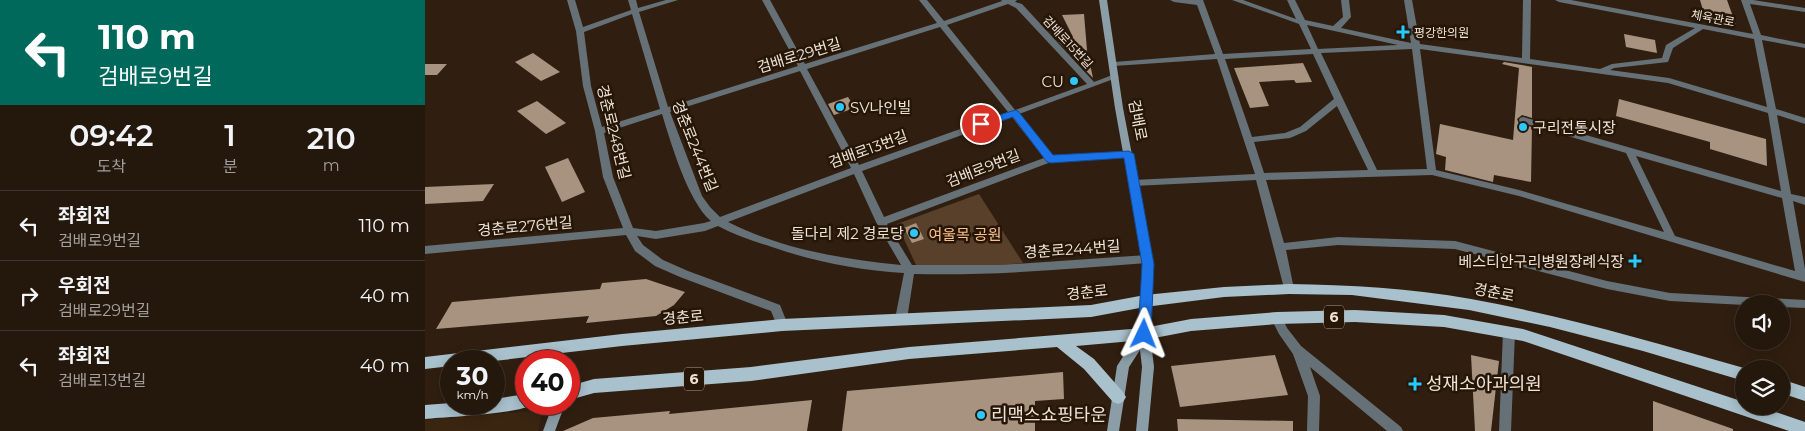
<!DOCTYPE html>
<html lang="ko">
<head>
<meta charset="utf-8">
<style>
	body { margin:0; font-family:Montserrat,"Noto Sans KR",sans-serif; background:#30241a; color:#f1f3f6; height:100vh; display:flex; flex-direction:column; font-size:19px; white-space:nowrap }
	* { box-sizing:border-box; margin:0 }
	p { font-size:16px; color:#a39f9d }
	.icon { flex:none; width:28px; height:28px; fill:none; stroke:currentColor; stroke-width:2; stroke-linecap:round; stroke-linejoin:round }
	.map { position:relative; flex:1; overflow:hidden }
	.drawer { display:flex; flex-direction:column; background:#24170c; width:425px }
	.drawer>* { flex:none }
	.top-card { background:#00695c; color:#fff; overflow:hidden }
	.fabs { position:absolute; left:1310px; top:295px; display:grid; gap:10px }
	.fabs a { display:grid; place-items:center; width:55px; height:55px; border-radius:50%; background:#24170c; box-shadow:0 2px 12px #0003,0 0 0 1px #41362d; font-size:25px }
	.speed { position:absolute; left:15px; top:350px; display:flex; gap:10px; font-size:25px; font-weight:700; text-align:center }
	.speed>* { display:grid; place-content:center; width:65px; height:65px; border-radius:50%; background:#24170c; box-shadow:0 2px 12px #0003,0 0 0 1px #41362d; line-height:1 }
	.speed small { font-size:12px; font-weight:400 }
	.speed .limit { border:8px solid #d22; background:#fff; color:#111 }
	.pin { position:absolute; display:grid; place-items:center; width:42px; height:42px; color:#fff; margin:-21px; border:2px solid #fff; border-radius:50%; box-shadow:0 1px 5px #0007 }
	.me { position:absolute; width:55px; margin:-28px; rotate:2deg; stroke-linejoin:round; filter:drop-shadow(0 0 4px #0008) }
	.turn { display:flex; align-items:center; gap:18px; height:105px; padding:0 15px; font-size:22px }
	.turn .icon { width:65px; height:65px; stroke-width:2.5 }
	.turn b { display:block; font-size:35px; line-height:42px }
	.eta { display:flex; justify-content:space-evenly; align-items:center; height:85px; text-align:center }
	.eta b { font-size:30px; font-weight:600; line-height:35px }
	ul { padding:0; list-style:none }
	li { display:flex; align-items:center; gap:15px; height:70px; padding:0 15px; border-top:1px solid #41362d }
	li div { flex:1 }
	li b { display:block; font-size:19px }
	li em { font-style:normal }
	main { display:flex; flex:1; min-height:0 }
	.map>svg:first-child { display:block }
</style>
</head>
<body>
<main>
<section class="drawer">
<div class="top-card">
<div class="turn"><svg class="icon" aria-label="left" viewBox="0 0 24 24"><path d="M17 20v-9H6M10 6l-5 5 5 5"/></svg><div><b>110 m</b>검배로9번길</div></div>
</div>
<div class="eta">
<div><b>09:42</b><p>도착</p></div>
<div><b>1</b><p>분</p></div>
<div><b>210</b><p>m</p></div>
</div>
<ul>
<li><svg class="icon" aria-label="left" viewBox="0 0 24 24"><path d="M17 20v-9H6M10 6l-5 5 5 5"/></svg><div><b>좌회전</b><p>검배로9번길</p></div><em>110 m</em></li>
<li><svg class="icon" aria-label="right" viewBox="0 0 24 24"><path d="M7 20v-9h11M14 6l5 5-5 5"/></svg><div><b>우회전</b><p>검배로29번길</p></div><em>40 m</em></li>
<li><svg class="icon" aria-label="left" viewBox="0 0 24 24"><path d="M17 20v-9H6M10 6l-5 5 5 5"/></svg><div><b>좌회전</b><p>검배로13번길</p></div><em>40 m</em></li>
</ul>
</section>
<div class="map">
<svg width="1380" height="431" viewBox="0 0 1380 431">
	<rect width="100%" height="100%" fill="#301f10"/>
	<polygon fill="#3a2510" points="118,410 113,431 0,431 0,420"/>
	<polygon fill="#59402b" points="554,194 598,263 557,267 491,265 472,224"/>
	<g fill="#a89381">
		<polygon points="1275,0 1302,0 1311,25 1281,20"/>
		<polygon points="659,14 662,50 668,78 649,58 649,51 644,52 634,42 648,37 637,15"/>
		<polygon points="1199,34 1230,40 1232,53 1201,47"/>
		<polygon points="108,53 135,72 116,81 90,62"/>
		<polygon points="1079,62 1119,69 1107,67 1107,118 1097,115 1092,119 1094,124 1107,127 1106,182 1069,175 1068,182 1020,170 1021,157 1011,154 1015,124 1088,140 1094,68 1077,64"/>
		<polygon points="878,63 887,82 871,83 869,80 834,82 844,106 825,108 809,68"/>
		<polygon points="0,64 22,64 12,75 0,75"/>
		<polygon points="423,97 430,108 409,115 403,104"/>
		<polygon points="1194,99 1341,139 1342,166 1285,149 1285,142 1191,116"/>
		<polygon points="112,101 141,123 121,134 92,111"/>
		<polygon points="143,158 160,192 137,202 120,167"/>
		<polygon points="69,184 58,201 0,204 0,187"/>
		<polygon points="491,223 499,239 487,243 479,228"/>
		<polygon points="221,279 260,292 249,305 231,316 161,323 164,316 11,329 27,302 175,289 177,283"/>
		<polygon points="850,355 863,395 755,407 746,366"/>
		<polygon points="1046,355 1074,361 1066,431 1050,431"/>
		<polygon points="638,372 639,399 610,401 610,431 417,431 422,391"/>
		<polygon points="387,400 382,431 138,431 168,418 245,411 244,414"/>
		<polygon points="1228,401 1308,429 1308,431 1228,431"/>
		<polygon points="752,419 868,421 868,431 753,431"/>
	</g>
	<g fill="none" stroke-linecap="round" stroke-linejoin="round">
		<g fill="#667177" fill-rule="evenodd">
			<path d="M 142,0 L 150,0 L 158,27 L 206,10 L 203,0 L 211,0 L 213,8 L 241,0 L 253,0 L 214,12 L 243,107 L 373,66 L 337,0 L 345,0 L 380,64 L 512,23 L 494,0 L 502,0 L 519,21 L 577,1 L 576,0 L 592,0 L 590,2 L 597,4 L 669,82 L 690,74 L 694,77 L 594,114 L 627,156 L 704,151 L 709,154 L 704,157 L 626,162 L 462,224 L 487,265 L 575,265 L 722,255 L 726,256 L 727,259 L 726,262 L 722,263 C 644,269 567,276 489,274 L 482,319 L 480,322 L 476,324 L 472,322 L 470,319 L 479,273 C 433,270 390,262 347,247 C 328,241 310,235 293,226 L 280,231 L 231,239 L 212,236 L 218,245 L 238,260 L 263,271 L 355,305 L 363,325 L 361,328 L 357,330 L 353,328 L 346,311 L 255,277 L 230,266 L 210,251 L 201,235 L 0,254 L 0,246 L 198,228 L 178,177 L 170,131 L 158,86 L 151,31 ZM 583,4 L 591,8 L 662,84 L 590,110 L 522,25 ZM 207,14 L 235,109 L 177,127 L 166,86 L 159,32 ZM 515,27 L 583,112 L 434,165 L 382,69 ZM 375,71 L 426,168 L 295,217 L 285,207 L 277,196 L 245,112 ZM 237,114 C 246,143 263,202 286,221 L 279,223 L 231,231 L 208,228 L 188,177 L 179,133 ZM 587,117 L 619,158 L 459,217 L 437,171 ZM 429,174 L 451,222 L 476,265 C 417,259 356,249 303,222 Z"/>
			<path d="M 745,0 L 778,0 L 798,54 L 886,49 L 874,24 L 807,0 L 818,0 L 871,19 L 862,0 L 870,0 L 880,20 L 908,26 L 918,17 L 916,0 L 924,0 L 926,17 L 916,28 L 986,43 L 979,0 L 987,0 L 995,44 L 1097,58 L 1098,0 L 1106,0 L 1105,59 L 1175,69 L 1187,64 L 1237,58 L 1241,45 L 1270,28 L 1134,2 L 1130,0 L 1146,0 L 1328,34 L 1316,0 L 1328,0 L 1380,8 L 1380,12 L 1325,4 L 1336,35 L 1380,44 L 1380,48 L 1337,40 L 1351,109 L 1380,118 L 1380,124 L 1352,115 L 1366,194 L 1380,197 L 1380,205 L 1368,201 L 1380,269 L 1380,282 L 1094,196 L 1007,175 L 841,180 L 859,243 L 913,237 L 1030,241 L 1182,281 L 1245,293 L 1380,300 L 1380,308 L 1356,307 L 1356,304 L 1319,304 L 1319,305 L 1245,301 L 1182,289 L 1030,249 L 913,245 L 861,250 L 869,289 L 868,292 L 864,293 L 860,292 L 831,180 L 709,186 L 704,183 L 709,180 L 830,174 L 792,59 L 689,66 L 685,64 L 689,62 L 790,54 L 772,5 L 749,2 ZM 882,25 L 973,45 L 893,49 ZM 1278,29 L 1329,39 L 1342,107 L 1244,78 L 1185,70 L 1189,68 L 1243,62 L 1248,48 ZM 987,49 L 1002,169 L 952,170 L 896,53 ZM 995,49 L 1243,83 L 1343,113 L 1356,191 L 1098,117 L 1095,118 L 1094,120 L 1095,122 L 1201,153 L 1239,232 L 1094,190 L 1011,170 ZM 888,54 L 909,99 L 875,127 L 860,133 L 827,137 L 800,59 ZM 912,106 L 943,170 L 839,173 L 829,142 L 865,138 L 881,131 ZM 1211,156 L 1357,198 L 1370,271 L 1250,236 Z"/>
			<polygon points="852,313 856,315 862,328 876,346 976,427 978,431 962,431 885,367 895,396 894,431 882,431 883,396 868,354 854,334 846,318 848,315"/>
			<polygon points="1084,327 1088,329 1090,332 1086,431 1074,431 1078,332 1080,329"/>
		</g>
		<g fill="#8b9ea7" fill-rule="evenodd">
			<polygon points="674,0 682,0 698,108 728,264 725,334 729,367 723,431 711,431 717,367 715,350 704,367 694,431 682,431 692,366 713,333 718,264 690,108"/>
			<polygon points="128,404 140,404 130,431 118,431"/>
		</g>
		<g fill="#a8c1cc" fill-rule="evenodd">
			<path d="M 864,284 C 924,285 986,288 1046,299 C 1139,316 1229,342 1319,368 L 1319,381 L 1218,351 L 1125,327 L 1044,310 L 927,295 L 864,294 L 799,297 L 720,307 L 666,317 L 357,331 L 197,346 L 69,361 L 26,361 L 26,366 L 0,369 L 0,357 L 197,334 L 357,319 L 666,305 L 720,295 L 799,287 Z"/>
			<polygon points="930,310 1019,315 1098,329 1319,402 1319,406 1333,406 1380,422 1380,431 1364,431 1098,341 1019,327 930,322 852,324 766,331 719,340 651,346 669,359 698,392 701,397 698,402 693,404 688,402 659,369 632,347 484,359 326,381 169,393 144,400 144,386 169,379 326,367 484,347 719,328 766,319 852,312"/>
			<polygon points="1356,379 1380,387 1380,401 1356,393"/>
			<path d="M 101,394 L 101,404 L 107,404 C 98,414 19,417 0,419 L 0,405 L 26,403 L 69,404 L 69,399 Z"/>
		</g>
	</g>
	<polygon fill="#1a73e8" stroke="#114b97" points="590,110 593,111 628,155 704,151 709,154 729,264 726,334 724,338 719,340 715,338 713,334 717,264 699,158 626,163 622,162 588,117 556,128 551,124 553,122"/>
	<g fill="#29c8ff" stroke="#261607" stroke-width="2">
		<path d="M975.5 24.5h5v5h5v5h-5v5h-5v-5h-5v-5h5z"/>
		<circle cx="649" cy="81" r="5"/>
		<circle cx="415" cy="107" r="5"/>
		<circle cx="1098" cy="127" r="5"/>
		<circle cx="489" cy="233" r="5"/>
		<path d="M1207.5 253.5h5v5h5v5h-5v5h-5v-5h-5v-5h5z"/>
		<path d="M987.5 376.5h5v5h5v5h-5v5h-5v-5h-5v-5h5z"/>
		<circle cx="556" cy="415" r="5"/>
	</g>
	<g text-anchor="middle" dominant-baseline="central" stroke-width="5" stroke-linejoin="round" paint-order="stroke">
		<g font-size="12" fill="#eee2d8" stroke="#261607">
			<text transform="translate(1288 18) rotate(11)">체육관로</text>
			<text transform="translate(643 42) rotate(47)">검배로15번길</text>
		</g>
		<g font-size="12" fill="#eee2d8" stroke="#261607" text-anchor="start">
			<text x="989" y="32">평강한의원</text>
		</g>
		<g fill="#261607" stroke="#b2a599" stroke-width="1">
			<rect x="899" y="305.5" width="20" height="23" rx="4"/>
			<rect x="259" y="367.5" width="20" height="23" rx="4"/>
		</g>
		<g font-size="14" font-weight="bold" fill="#eee2d8">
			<text x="909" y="317">6</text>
			<text x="269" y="379">6</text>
		</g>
		<g font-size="15" fill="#eee2d8" stroke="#261607">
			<text transform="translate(374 55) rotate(-17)">검배로29번길</text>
			<text transform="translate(713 120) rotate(79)">검배로</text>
			<text transform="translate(189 132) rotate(76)">경춘로248번길</text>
			<text transform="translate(270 146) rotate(68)">경춘로244번길</text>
			<text transform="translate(443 149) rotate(-20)">검배로13번길</text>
			<text transform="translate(558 168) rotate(-21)">검배로9번길</text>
			<text transform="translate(100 226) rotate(-5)">경춘로276번길</text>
			<text transform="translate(647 249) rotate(-4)">경춘로244번길</text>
			<text transform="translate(662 292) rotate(-6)">경춘로</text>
			<text transform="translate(1069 292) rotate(11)">경춘로</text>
			<text transform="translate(258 317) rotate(-5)">경춘로</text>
		</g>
		<g font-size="15" fill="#eee2d8" stroke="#261607" text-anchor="end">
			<text x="639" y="81">CU</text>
			<text x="425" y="107" text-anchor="start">SV나인빌</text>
			<text x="1108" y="127" text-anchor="start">구리전통시장</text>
			<text x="479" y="233">돌다리 제2 경로당</text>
			<text x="1199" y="261">베스티안구리병원장례식장</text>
		</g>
		<g font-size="15" fill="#fdc08b" stroke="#261607">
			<text x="540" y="234">여울목 공원</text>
		</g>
		<g font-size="18" fill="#eee2d8" stroke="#261607" text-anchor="start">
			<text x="1001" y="384">성재소아과의원</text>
			<text x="566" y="415">리맥스쇼핑타운</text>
		</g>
	</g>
</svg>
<div class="fabs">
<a><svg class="icon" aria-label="sound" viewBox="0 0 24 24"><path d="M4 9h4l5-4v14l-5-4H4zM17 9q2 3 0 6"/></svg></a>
<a><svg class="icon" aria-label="layers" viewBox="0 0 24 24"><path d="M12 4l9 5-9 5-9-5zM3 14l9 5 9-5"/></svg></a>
</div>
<div class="speed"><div>30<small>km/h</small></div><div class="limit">40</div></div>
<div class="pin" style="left:556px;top:124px;background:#d93025"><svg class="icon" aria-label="arrive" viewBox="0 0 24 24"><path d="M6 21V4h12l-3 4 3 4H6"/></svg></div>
<svg class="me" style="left:719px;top:334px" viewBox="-20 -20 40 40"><path d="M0-17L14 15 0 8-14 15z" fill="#1a73e8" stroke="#fff" stroke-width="4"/></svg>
</div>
</main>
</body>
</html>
